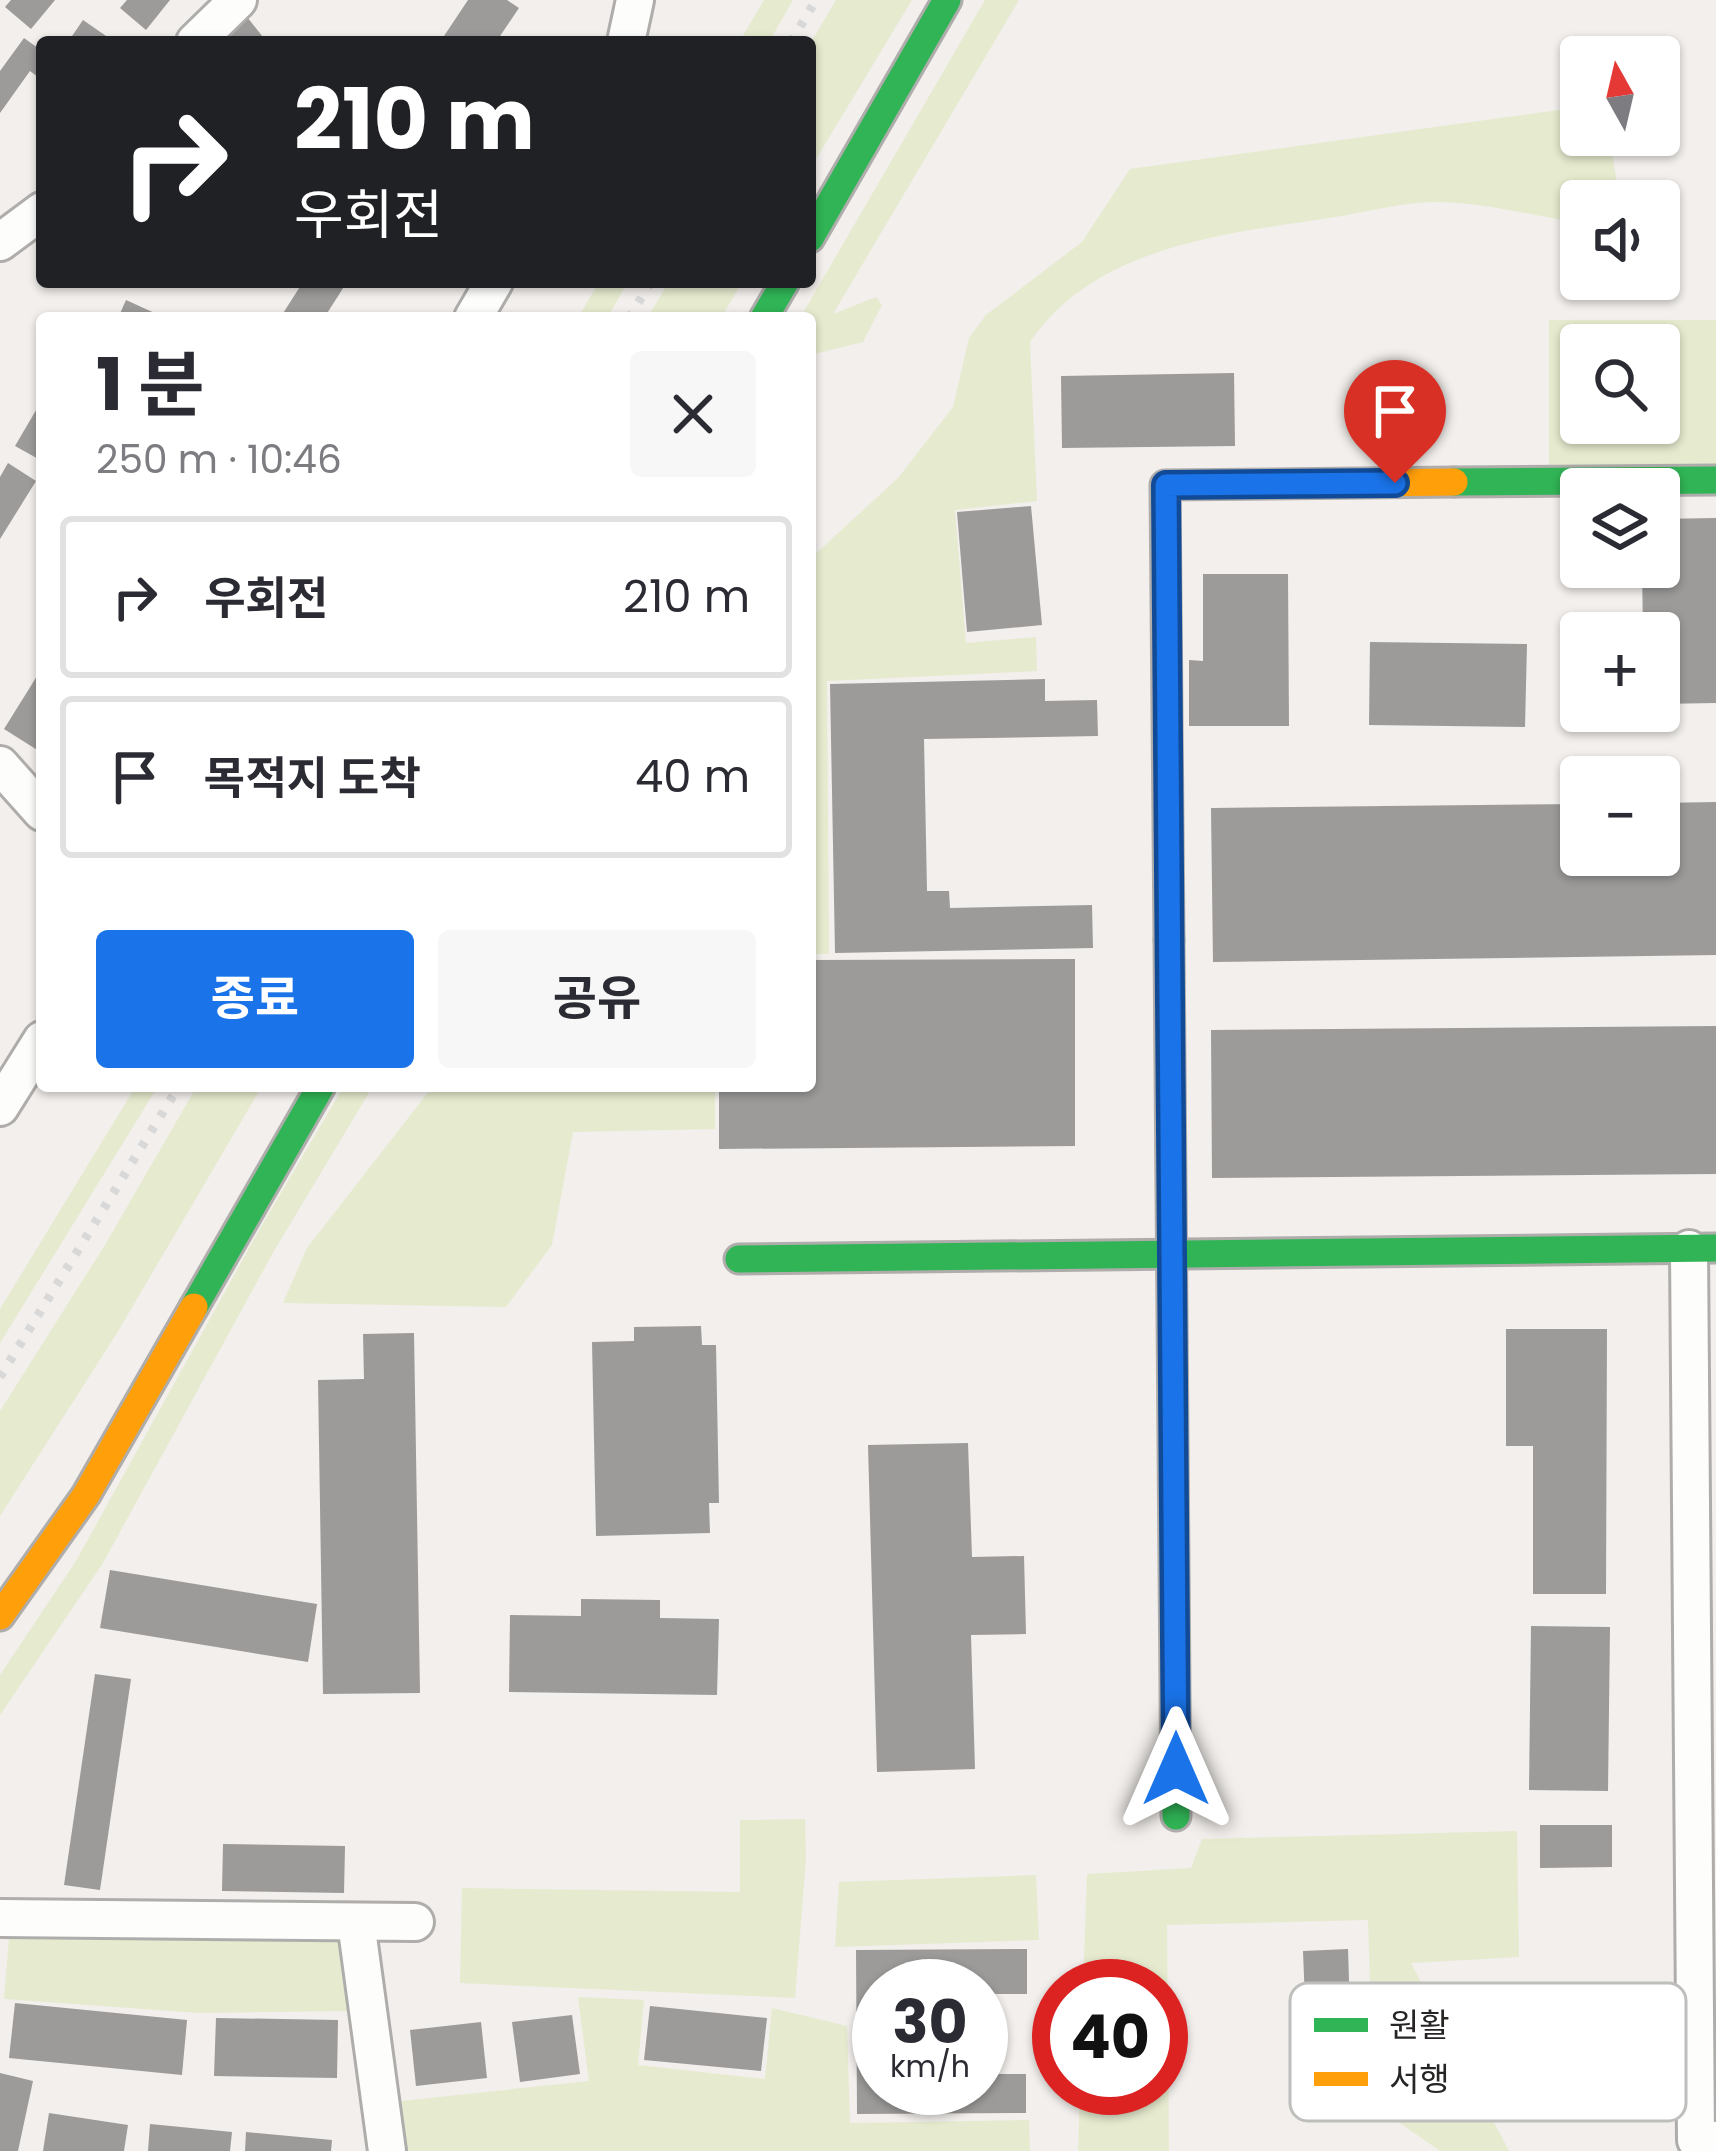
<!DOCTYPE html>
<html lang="ko">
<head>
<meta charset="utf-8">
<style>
	body { margin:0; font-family:Poppins,"Noto Sans KR",sans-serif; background:#f7f7f7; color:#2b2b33; height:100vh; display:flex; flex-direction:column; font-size:45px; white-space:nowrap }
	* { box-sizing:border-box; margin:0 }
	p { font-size:39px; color:#7c7c81 }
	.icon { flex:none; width:66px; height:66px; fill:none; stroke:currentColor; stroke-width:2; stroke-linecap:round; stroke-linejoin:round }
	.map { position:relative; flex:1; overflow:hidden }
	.details { position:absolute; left:36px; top:312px; width:780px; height:780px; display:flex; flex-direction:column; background:#fff; border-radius:12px; box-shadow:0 3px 9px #0004 }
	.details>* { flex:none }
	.hud { position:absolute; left:36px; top:36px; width:780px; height:252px; border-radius:12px; box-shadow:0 3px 9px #0004; background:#202124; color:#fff; overflow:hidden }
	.needle { width:78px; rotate:352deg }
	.tools { position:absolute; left:1560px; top:36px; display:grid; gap:24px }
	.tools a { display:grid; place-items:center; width:120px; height:120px; border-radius:12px; background:#fff; box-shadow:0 3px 9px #0004; font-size:60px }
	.speed { position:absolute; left:852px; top:1959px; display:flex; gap:24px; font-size:60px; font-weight:700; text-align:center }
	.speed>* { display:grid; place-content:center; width:156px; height:156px; border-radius:50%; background:#fff; box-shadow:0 3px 9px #0004; line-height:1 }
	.speed small { font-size:30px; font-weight:400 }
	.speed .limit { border:18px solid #d22; background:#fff; color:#111 }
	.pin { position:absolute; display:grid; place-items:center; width:102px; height:102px; color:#fff; margin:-123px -51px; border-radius:50% 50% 50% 0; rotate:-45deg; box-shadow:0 0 12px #0007 }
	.pin .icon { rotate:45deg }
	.me { position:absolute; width:132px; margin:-66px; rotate:0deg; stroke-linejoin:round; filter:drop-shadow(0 0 9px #0008) }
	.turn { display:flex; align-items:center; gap:42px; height:252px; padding:0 60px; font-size:54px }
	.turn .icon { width:156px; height:156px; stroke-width:2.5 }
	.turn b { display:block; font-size:84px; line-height:102px }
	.round { display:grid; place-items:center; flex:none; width:126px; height:126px; border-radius:12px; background:#f7f7f7 }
	.overview { display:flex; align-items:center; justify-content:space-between; height:204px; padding:0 60px }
	h1 { font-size:72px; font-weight:700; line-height:90px }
	.primary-button { display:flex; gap:24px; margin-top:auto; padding:24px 60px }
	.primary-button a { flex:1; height:138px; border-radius:12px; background:#1a73e8; color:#fff; font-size:48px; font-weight:700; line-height:138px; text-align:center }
	.primary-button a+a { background:#f7f7f7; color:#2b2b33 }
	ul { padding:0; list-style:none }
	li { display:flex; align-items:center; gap:36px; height:162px; margin:0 24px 18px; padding:0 36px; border:6px solid #e1e1e2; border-radius:12px }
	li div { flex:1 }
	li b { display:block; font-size:45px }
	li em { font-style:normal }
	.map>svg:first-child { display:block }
</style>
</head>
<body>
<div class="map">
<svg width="1716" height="2151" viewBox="0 0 1716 2151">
	<rect width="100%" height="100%" fill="#f2efec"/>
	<g fill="#e6ebcf" fill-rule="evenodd">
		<polygon points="764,0 793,0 769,42 739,42"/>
		<polygon points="836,0 912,0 810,169 810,44"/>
		<polygon points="985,0 1019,0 833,314 876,297 882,305 863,342 810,355 810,318 800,318"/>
		<path d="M 1581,107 L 1581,135 L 1609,135 L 1620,201 L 1581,201 L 1581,223 C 1534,216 1483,202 1435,202 C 1403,202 1367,212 1335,217 C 1228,234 1097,244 1030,342 L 1037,501 L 955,510 L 966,643 L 1036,637 L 1037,671 L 827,681 L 829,954 L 810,954 L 810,559 L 898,478 L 953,407 L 969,338 L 986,315 L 1082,242 L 1130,169 Z"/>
		<polygon points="599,282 628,282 607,318 578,318"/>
		<polygon points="669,282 742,282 721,318 647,318"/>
		<path d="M 1549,320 L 1716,320 L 1716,468 L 1549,471 ZM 1581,345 L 1659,345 L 1659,423 L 1581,423 Z"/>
		<polygon points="136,1086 158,1086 0,1343 0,1309"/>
		<polygon points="197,1086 262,1086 117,1333 0,1516 0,1411 105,1245"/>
		<polygon points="344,1086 373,1086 274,1251 103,1563 0,1715 0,1675 76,1561 258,1232"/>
		<polygon points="433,1086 715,1086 715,1129 573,1132 552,1245 506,1307 283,1303 307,1248"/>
		<polygon points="805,1819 806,1858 795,1998 460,1983 462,1888 740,1892 740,1820"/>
		<polygon points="1517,1831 1519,1957 1411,1963 1509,2151 1440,2151 1374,2105 1368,1920 1167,1925 1169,2151 1078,2151 1080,2088 1161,2088 1161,1986 1083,1986 1087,1874 1191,1868 1202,1839"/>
		<polygon points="1036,1875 1039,1940 835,1947 839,1882"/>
		<polygon points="9,1939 347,1940 352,2011 199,2013 4,1999"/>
		<polygon points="578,1997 644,2000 638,2065 765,2079 772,2008 847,2026 850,2123 1029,2120 1030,2151 402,2151 401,2101 589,2081"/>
	</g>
	<g fill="#9c9b9a">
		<polygon points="11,0 55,0 31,29 5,7"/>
		<polygon points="127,0 170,0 146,30 120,8"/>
		<polygon points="468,0 507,0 519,8 496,42 440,42"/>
		<polygon points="247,17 267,42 217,42"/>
		<polygon points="83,20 109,38 106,42 68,42"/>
		<polygon points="24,38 42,51 42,80 30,71 0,113 0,71"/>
		<polygon points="303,282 347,282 324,318 280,318"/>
		<polygon points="126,300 159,315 158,318 118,318"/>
		<polygon points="1234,373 1235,446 1062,448 1061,376"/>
		<polygon points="42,400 42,461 15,446"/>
		<polygon points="8,463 36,481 0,539 0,477"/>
		<polygon points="1031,506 1042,625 967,632 957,512"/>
		<polygon points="1716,518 1716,703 1659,704 1659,633 1643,633 1642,567 1659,567 1659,519"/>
		<polygon points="1203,574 1288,574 1289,726 1189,726 1189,660 1203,661"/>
		<polygon points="1370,642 1527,644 1525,727 1369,725"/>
		<polygon points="42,668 42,753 4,729"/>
		<polygon points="1045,679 1045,701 1097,700 1098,736 924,739 927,891 949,891 950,908 1092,905 1093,948 835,953 830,684"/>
		<polygon points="1716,802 1716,955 1213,962 1211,808 1581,804 1581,855 1659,855 1659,803"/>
		<polygon points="1075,959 1075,1146 719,1149 719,1086 810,1086 810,960"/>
		<polygon points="1716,1026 1716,1174 1212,1178 1211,1030"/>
		<polygon points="701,1326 702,1345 716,1345 719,1503 709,1503 710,1533 596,1536 592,1342 634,1341 634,1327"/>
		<polygon points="1506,1329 1607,1329 1606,1594 1533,1594 1533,1446 1506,1446"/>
		<polygon points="414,1333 420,1693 323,1694 318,1380 364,1379 363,1334"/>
		<polygon points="968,1443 972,1557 1024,1556 1026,1634 971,1635 975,1769 877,1772 868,1445"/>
		<polygon points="110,1570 317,1604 308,1662 100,1628"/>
		<polygon points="581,1599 660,1600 660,1618 719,1619 717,1695 509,1692 510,1615 581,1616"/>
		<polygon points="1531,1626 1610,1627 1608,1791 1529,1790"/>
		<polygon points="95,1674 131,1679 100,1890 64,1885"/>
		<polygon points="1540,1825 1612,1825 1612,1867 1540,1868"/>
		<polygon points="223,1844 345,1846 344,1893 222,1891"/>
		<polygon points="1027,1949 1027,1994 981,1994 981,1986 879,1986 879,2088 981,2088 981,2074 1026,2074 1026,2113 857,2114 856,1950"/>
		<polygon points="1348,1949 1352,2075 1308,2077 1303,1951"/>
		<polygon points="15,2003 187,2020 182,2075 9,2058"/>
		<polygon points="650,2006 767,2018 761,2071 644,2060"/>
		<polygon points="572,2015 580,2074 520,2082 512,2022"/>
		<polygon points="216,2018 338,2020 337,2078 214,2076"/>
		<polygon points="481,2022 487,2078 416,2086 410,2030"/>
		<polygon points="0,2073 33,2081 18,2151 0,2151"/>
		<polygon points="49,2113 128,2125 124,2151 43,2151"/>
		<polygon points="150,2124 232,2132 230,2151 148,2151"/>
		<polygon points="246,2132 332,2140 331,2151 245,2151"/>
	</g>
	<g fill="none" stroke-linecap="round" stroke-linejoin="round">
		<defs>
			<g id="street">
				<polyline points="195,42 238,0"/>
				<polyline points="626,42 635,0"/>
				<polyline points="0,242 42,211"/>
				<polyline points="473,318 494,282"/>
				<polyline points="0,765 42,812"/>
				<polyline points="0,1107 42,1040"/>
				<polyline points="1689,1249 1696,2140 1716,2140"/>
				<polyline points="0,1918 415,1922"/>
				<polyline points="356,1922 387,2151"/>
			</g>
			<g id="fast">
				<polyline points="810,238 947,0"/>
				<polyline points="764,318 785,282"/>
				<polyline points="1454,482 1716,480"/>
				<polyline points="1169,940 1176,1816"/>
				<polyline points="739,1259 1716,1248"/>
				<polyline points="194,1307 321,1086"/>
			</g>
			<g id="slow">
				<polyline points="1169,940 1165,485 1454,482"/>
				<polyline points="0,1616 86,1495 194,1307"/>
			</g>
		</defs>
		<use href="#street" stroke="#afadab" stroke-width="42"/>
		<use href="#fast" stroke="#afadab" stroke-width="33"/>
		<use href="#slow" stroke="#afadab" stroke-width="33"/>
		<use href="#street" stroke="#fdfdfc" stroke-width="36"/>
		<use href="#fast" stroke="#30b455" stroke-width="27"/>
		<use href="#slow" stroke="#ff9f0a" stroke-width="27"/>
		<g stroke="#d8d8d8" stroke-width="9" stroke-dasharray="6 12" stroke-linecap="butt">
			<polyline points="791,42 816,0"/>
			<polyline points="629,318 651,282"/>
			<polyline points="0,1377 179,1086"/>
		</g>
	</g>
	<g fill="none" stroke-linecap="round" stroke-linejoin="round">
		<defs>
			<polyline id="route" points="1176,1769 1166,485 1395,483"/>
		</defs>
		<use href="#route" stroke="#114b97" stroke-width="30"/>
		<use href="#route" stroke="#1a73e8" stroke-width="21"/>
	</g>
	<rect x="1290" y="1983" width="396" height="138" rx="18" fill="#fff" stroke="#bebebd" stroke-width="3"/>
	<rect x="1314" y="2018" width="54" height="14" fill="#30b455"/>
	<rect x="1314" y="2072" width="54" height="14" fill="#ff9f0a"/>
	<g font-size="33" fill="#272524">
		<text x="1389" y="2037">원활</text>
		<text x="1389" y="2091">서행</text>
	</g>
</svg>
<div class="tools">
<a><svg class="needle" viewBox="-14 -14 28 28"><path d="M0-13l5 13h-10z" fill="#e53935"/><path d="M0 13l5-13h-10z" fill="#7c7c81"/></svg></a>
<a><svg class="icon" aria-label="sound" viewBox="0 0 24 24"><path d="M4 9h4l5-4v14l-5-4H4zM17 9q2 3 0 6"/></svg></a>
<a><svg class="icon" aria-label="search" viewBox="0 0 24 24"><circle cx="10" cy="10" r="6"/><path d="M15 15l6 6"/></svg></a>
<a><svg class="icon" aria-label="layers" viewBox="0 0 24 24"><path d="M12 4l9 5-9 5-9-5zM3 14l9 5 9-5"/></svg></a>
<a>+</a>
<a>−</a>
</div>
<div class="speed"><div>30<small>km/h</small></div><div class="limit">40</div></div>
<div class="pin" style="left:1395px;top:483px;background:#d93025"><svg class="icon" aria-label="arrive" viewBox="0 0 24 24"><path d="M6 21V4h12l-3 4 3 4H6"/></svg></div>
<svg class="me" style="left:1176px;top:1769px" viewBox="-20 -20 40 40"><path d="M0-17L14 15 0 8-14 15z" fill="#1a73e8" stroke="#fff" stroke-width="4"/></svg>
<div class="hud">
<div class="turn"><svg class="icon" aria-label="right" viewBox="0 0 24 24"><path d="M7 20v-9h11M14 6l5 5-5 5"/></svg><div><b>210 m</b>우회전</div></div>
</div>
<section class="details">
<div class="overview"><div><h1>1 분</h1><p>250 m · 10:46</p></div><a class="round"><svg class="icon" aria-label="close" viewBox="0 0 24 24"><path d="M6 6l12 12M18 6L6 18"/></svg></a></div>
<ul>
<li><svg class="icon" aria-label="right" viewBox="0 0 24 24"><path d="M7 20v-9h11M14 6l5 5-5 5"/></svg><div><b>우회전</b></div><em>210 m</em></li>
<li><svg class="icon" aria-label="arrive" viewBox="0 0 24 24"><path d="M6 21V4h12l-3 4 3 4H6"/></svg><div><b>목적지 도착</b></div><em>40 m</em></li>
</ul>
<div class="primary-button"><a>종료</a><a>공유</a></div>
</section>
</div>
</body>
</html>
